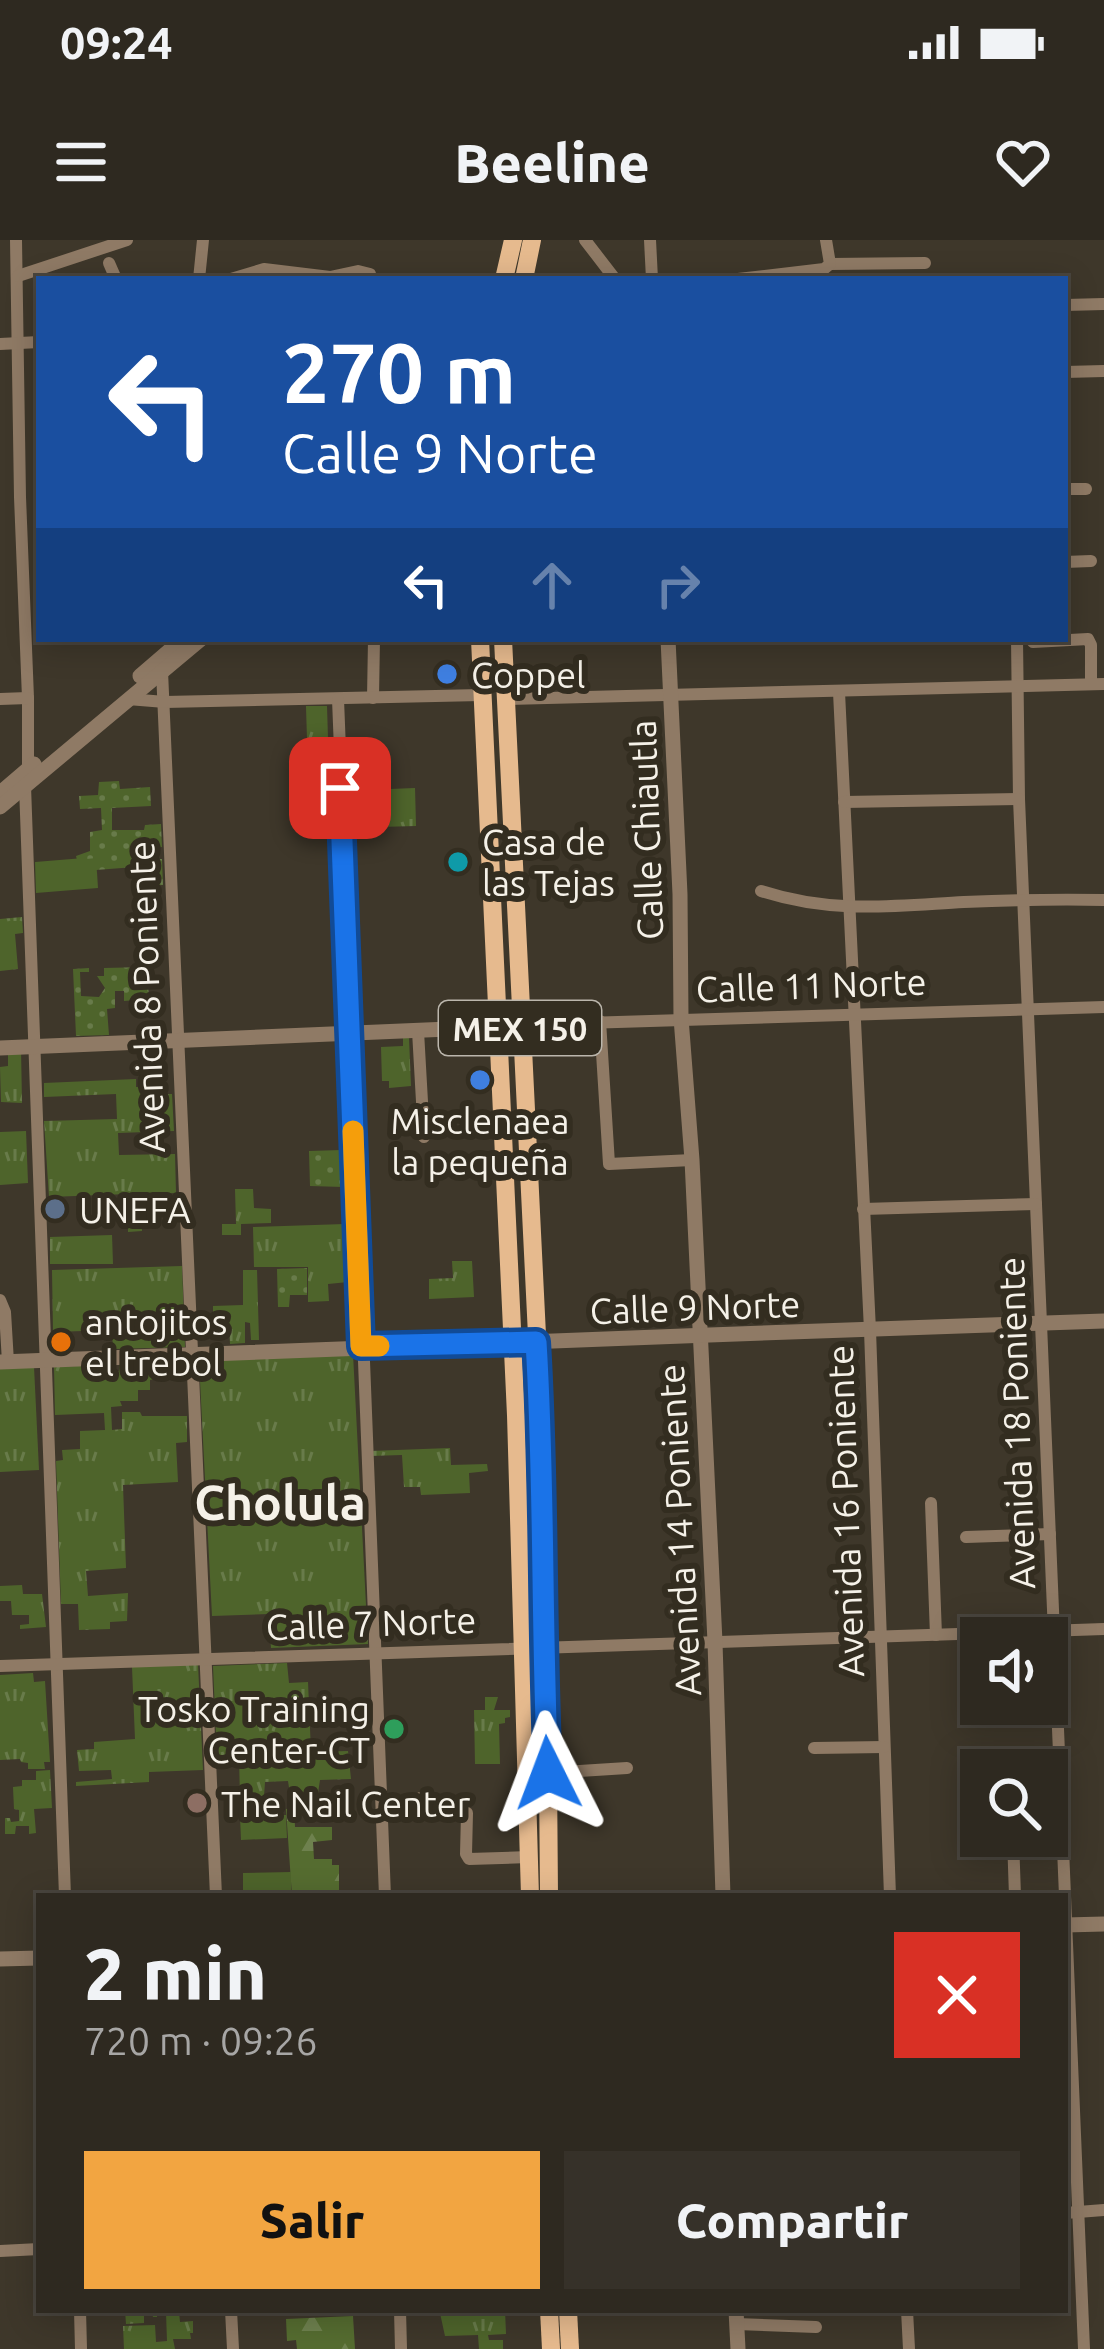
<!DOCTYPE html>
<html lang="es">
<head>
<meta charset="utf-8">
<style>
	body { margin:0; font-family:Ubuntu,sans-serif; background:#363129; color:#f1f3f6; height:100vh; display:flex; flex-direction:column; font-size:45px; white-space:nowrap }
	* { box-sizing:border-box; margin:0 }
	p { font-size:39px; color:#a7a6a5 }
	.icon { flex:none; width:66px; height:66px; fill:none; stroke:currentColor; stroke-width:2; stroke-linecap:round; stroke-linejoin:round }
	.map { position:relative; flex:1; overflow:hidden }
	.details { position:absolute; left:36px; top:1653px; width:1032px; height:420px; display:flex; flex-direction:column; background:#2e2920; border-radius:0px; box-shadow:0 6px 30px #0003,0 0 0 3px #49453e }
	.details>* { flex:none }
	.banner { position:absolute; left:36px; top:36px; width:1032px; height:366px; border-radius:0px; box-shadow:0 6px 30px #0003,0 0 0 3px #49453e; background:#1a4fa0; color:#fff; overflow:hidden }
	.fabs { position:absolute; left:960px; top:1377px; display:grid; gap:24px }
	.fabs a { display:grid; place-items:center; width:108px; height:108px; border-radius:0px; background:#2e2920; box-shadow:0 6px 30px #0003,0 0 0 3px #49453e; font-size:60px }
	.pin { position:absolute; display:grid; place-items:center; width:102px; height:102px; color:#fff; margin:-51px; border-radius:24px; box-shadow:0 6px 18px #0006 }
	.me { position:absolute; width:132px; margin:-66px; rotate:357deg; stroke-linejoin:round; filter:drop-shadow(0 0 9px #0008) }
	.turn { display:flex; align-items:center; gap:42px; height:252px; padding:0 48px; font-size:54px }
	.turn .icon { width:156px; height:156px; stroke-width:2.5 }
	.turn b { display:block; font-size:84px; line-height:102px }
	.lanes { display:flex; align-items:center; height:114px; padding:0 48px; background:#0003; justify-content:center; gap:60px; direction:ltr }
	.lanes .off { opacity:.35 }
	.round { display:grid; place-items:center; flex:none; width:126px; height:126px; border-radius:0px; background:#363129 }
	.head { display:flex; align-items:center; justify-content:space-between; height:204px; padding:0 48px }
	h1 { font-size:72px; font-weight:800; line-height:90px }
	.cta { display:flex; gap:24px; margin-top:auto; padding:24px 48px }
	.cta a { flex:1; height:138px; border-radius:0px; background:#f2a541; color:#111; font-size:48px; font-weight:800; line-height:138px; text-align:center }
	.cta a+a { background:#363129; color:#f1f3f6 }
	.status { display:flex; justify-content:space-between; align-items:center; height:84px; padding:0 60px; background:#2e2920; direction:ltr }
	.status svg { height:33px; fill:currentColor }
	header { display:flex; justify-content:space-between; align-items:center; height:156px; padding:0 48px; background:#2e2920; font-size:54px; font-weight:800 }
	.map>svg:first-child { display:block }
</style>
</head>
<body>
<div class="status"><b>09:24</b><svg viewBox="0 0 49 12"><path d="M0 12V9h3v3zM5 12V6h3v6zM10 12V3h3v9zM15 12V0h3v12zM26 1h20v11H26zM47 4h2v5h-2z"/></svg></div>
<header><svg class="icon" aria-label="menu" viewBox="0 0 24 24"><path d="M4 6h16M4 12h16M4 18h16"/></svg>Beeline<svg class="icon" aria-label="heart" viewBox="0 0 24 24"><path d="M12 20l-8-8c-3-5 5-10 8-4 3-6 11-1 8 4z"/></svg></header>
<div class="map">
<svg width="1104" height="2109" viewBox="0 0 1104 2109">
	<defs>
		<pattern id="grass-tufts" width="24" height="20" patternUnits="userSpaceOnUse" patternTransform="scale(3)"><rect width="24" height="20" fill="#4e642b"/><path d="M3 7l-1-3M5 7V3M7 7l1-3M15 17l-1-3M17 17v-4M19 17l1-3" fill="none" stroke="#687b4a"/></pattern>
		<pattern id="forest-firs" width="22" height="20" patternUnits="userSpaceOnUse" patternTransform="scale(3)"><rect width="22" height="20" fill="#556c30"/><path d="M5 1l3.5 6h-7zM16 11l3.5 6h-7z" fill="#6e814e"/></pattern>
		<pattern id="garden-dots" width="8" height="8" patternUnits="userSpaceOnUse" patternTransform="scale(3)"><rect width="8" height="8" fill="#4e642b"/><path d="M2 2h.1M6 6h.1" fill="none" stroke="#687b4a" stroke-width="1.8" stroke-linecap="round"/></pattern>
	</defs>
	<rect width="100%" height="100%" fill="#3e372a"/>
	<g fill="url(#grass-tufts)">
		<polygon points="306,466 327,466 329,532 308,531"/>
		<polygon points="415,548 416,586 341,588 341,551"/>
		<polygon points="22,677 23,693 15,694 18,729 0,731 0,679"/>
		<polygon points="403,798 409,798 411,846 389,848 389,841 382,841 381,807 403,806"/>
		<polygon points="21,809 22,863 1,862 0,827 8,826 8,810"/>
		<polygon points="136,839 136,847 154,846 155,854 172,854 174,891 118,893 119,915 175,914 176,953 146,954 146,972 141,974 142,991 128,992 128,954 49,957 44,881 117,879 116,854 44,857 44,843"/>
		<polygon points="26,891 28,943 0,945 0,892"/>
		<polygon points="235,949 253,949 254,968 271,969 271,983 241,984 241,995 222,995 222,984 236,984"/>
		<polygon points="345,984 348,1042 328,1044 329,1061 308,1062 308,1027 254,1027 253,987"/>
		<polygon points="112,995 113,1024 50,1024 50,997"/>
		<polygon points="452,1021 472,1021 474,1057 429,1059 429,1039 453,1038"/>
		<polygon points="182,1026 185,1107 113,1109 112,1090 53,1092 52,1030"/>
		<polygon points="243,1030 257,1030 259,1100 251,1100 250,1083 245,1082 245,1103 230,1104 229,1085 213,1084 213,1066 243,1065"/>
		<polygon points="353,1114 368,1404 271,1408 269,1374 212,1376 199,1121"/>
		<polygon points="120,1123 153,1124 154,1139 150,1140 150,1150 138,1150 138,1161 120,1161 122,1166 111,1167 112,1190 122,1189 122,1172 140,1172 142,1176 187,1176 187,1202 176,1203 178,1242 123,1245 126,1328 86,1331 88,1356 128,1353 127,1381 110,1382 110,1389 79,1390 78,1364 61,1364 56,1221 63,1220 62,1210 80,1209 80,1191 105,1190 104,1173 55,1175 54,1127 102,1125 104,1132 119,1131"/>
		<polygon points="34,1127 39,1230 0,1232 0,1128"/>
		<polygon points="450,1208 451,1225 487,1224 488,1231 469,1233 470,1253 421,1255 420,1247 404,1247 402,1215 370,1216 370,1211"/>
		<polygon points="22,1345 23,1354 42,1354 46,1387 20,1389 20,1385 29,1384 29,1375 12,1375 11,1361 0,1361 0,1346"/>
		<polygon points="287,1423 289,1443 308,1442 311,1512 348,1511 351,1539 320,1540 318,1553 293,1554 290,1554 288,1541 265,1542 264,1556 240,1557 239,1517 217,1517 213,1426"/>
		<polygon points="198,1424 203,1530 149,1532 149,1542 76,1546 76,1542 112,1539 111,1530 79,1531 77,1510 94,1509 94,1502 135,1499 132,1427"/>
		<polygon points="33,1433 34,1442 45,1441 50,1522 44,1522 45,1529 28,1529 28,1523 21,1522 20,1519 0,1520 0,1435"/>
		<polygon points="485,1457 498,1457 494,1470 510,1470 510,1477 505,1478 505,1483 499,1484 500,1524 475,1524 474,1470 485,1470"/>
		<polygon points="50,1530 52,1568 34,1569 36,1593 29,1594 29,1586 16,1586 15,1594 5,1594 5,1578 10,1578 11,1582 19,1581 19,1570 14,1569 13,1547 22,1546 22,1540 36,1540 36,1531"/>
		<polygon points="125,2070 175,2070 179,2072 180,2082 193,2081 193,2093 190,2093 191,2099 173,2099 175,2109 124,2109 123,2086 155,2085 156,2102 167,2101 166,2072 157,2072 157,2077 153,2077 152,2073 144,2073 144,2083 126,2084"/>
		<polygon points="449,2070 505,2070 506,2094 488,2095 489,2100 503,2100 503,2109 479,2109 478,2095 445,2096 440,2073 448,2073"/>
	</g>
	<g fill="url(#forest-firs)">
		<polygon points="294,1568 295,1587 332,1587 332,1600 313,1602 314,1619 332,1619 332,1625 339,1625 339,1650 344,1651 344,1656 292,1656 286,1569"/>
		<polygon points="353,2076 355,2109 297,2109 296,2100 287,2101 286,2079"/>
	</g>
	<g fill="#4e642b">
		<polygon points="96,617 98,648 36,653 35,622"/>
		<polygon points="286,1575 287,1598 241,1600 240,1576"/>
		<polygon points="291,1632 291,1653 243,1654 243,1633"/>
	</g>
	<g fill="url(#garden-dots)">
		<polygon points="119,541 120,549 150,547 151,566 112,568 112,590 144,590 145,585 161,584 162,607 145,609 146,613 152,613 155,619 162,619 163,645 137,646 135,627 96,630 96,618 77,620 76,616 90,611 90,592 102,590 101,568 80,569 79,556 98,555 99,542"/>
		<polygon points="147,727 149,759 124,761 124,751 115,751 115,768 107,769 109,795 76,796 73,729 89,728 89,732 80,732 81,756 99,757 105,748 97,736 104,736 104,728"/>
		<polygon points="342,910 344,947 310,946 309,911"/>
		<polygon points="307,1028 307,1055 290,1055 289,1067 278,1067 277,1029"/>
	</g>
	<g fill="none" stroke-linecap="round" stroke-linejoin="round">
		<g stroke="#8f7a65" stroke-width="12">
			<polyline points="16,0 20,257 28,458 28,530 25,546 65,1656"/>
			<polyline points="585,0 615,39"/>
			<polyline points="650,0 652,39"/>
			<polyline points="109,23 116,39"/>
			<polyline points="830,24 925,23"/>
			<polyline points="18,36 127,0"/>
			<polyline points="199,39 203,0"/>
			<polyline points="231,39 264,29 330,37 358,31 370,34 371,39"/>
			<polyline points="738,39 824,29 830,24 826,0"/>
			<polyline points="1065,65 1104,64"/>
			<polyline points="0,104 39,102"/>
			<polyline points="1065,132 1104,131"/>
			<polyline points="1065,249 1086,249"/>
			<polyline points="1065,322 1091,321"/>
			<polyline points="1017,399 1019,559 1084,2109"/>
			<polyline points="1033,402 1088,399 1091,405 1091,444"/>
			<polyline points="162,431 216,1656"/>
			<polyline points="839,452 870,1090 890,1656"/>
			<polyline points="373,458 374,399"/>
			<polyline points="0,459 28,458"/>
			<polyline points="128,459 165,462 481,455"/>
			<polyline points="338,459 385,1656"/>
			<polyline points="504,459 1104,444"/>
			<polyline points="844,562 1019,559"/>
			<path d="M 761,651 C 832,674 891,666 964,662 C 1011,660 1057,659 1104,660"/>
			<polyline points="600,781 609,924 692,920"/>
			<polyline points="520,785 1104,767"/>
			<polyline points="418,791 424,897"/>
			<polyline points="863,969 1036,964"/>
			<polyline points="0,1060 5,1072 8,1122"/>
			<polyline points="931,1263 936,1395"/>
			<polyline points="966,1297 1050,1294"/>
			<polyline points="0,1426 1104,1389"/>
			<polyline points="814,1508 884,1507"/>
			<polyline points="548,1533 627,1528"/>
			<polyline points="420,1558 423,1572 467,1573 466,1614 469,1619 529,1617"/>
			<polyline points="1013,1598 1015,1656"/>
			<polyline points="1065,1973 1104,1970"/>
			<polyline points="0,2011 39,2009"/>
			<polyline points="80,2070 81,2109"/>
			<polyline points="231,2070 233,2109"/>
			<polyline points="400,2070 401,2109"/>
			<polyline points="907,2070 909,2109"/>
			<polyline points="737,2084 816,2087"/>
		</g>
		<g stroke="#8f7a65" stroke-width="15">
			<polyline points="668,399 680,654 681,778 692,920 715,1402 723,1656"/>
			<polyline points="140,436 183,399"/>
			<polyline points="0,553 34,524"/>
			<polyline points="0,567 201,399"/>
			<polyline points="0,808 496,787"/>
			<path d="M 0,1122 C 368,1105 736,1095 1104,1081"/>
			<polyline points="1065,1685 1104,1684"/>
			<polyline points="0,1719 39,1718"/>
			<polyline points="736,2070 738,2109"/>
		</g>
		<g stroke="#e6ba8e" stroke-width="18">
			<polyline points="504,39 513,0"/>
			<polyline points="524,39 532,0"/>
			<polyline points="480,399 516,1175 530,1656"/>
			<polyline points="503,399 541,1177 543,1407 548,1533 549,1656"/>
			<polyline points="549,2070 551,2109"/>
			<polyline points="568,2070 570,2109"/>
		</g>
	</g>
	<g fill="none" stroke-linecap="round" stroke-linejoin="round">
		<defs>
			<path id="route" d="M 340,548 L 361,1106 L 536,1102 C 545,1246 541,1390 548,1533"/>
		</defs>
		<use href="#route" stroke="#114b97" stroke-width="30"/>
		<use href="#route" stroke="#1a73e8" stroke-width="21"/>
		<polyline stroke="#f59e0b" stroke-width="21" points="353,891 361,1106 379,1106"/>
	</g>
	<g fill="#3f7fe0" stroke="#332d20" stroke-width="4.5">
		<circle cx="447" cy="434" r="12"/>
		<circle cx="480" cy="840" r="12"/>
	</g>
	<circle fill="#0f9aa8" stroke="#332d20" stroke-width="4.5" cx="458" cy="622" r="12"/>
	<circle fill="#5c6f8a" stroke="#332d20" stroke-width="4.5" cx="55" cy="969" r="12"/>
	<circle fill="#e8710a" stroke="#332d20" stroke-width="4.5" cx="61" cy="1102" r="12"/>
	<circle fill="#2e9e5b" stroke="#332d20" stroke-width="4.5" cx="394" cy="1489" r="12"/>
	<circle fill="#8d6e63" stroke="#332d20" stroke-width="4.5" cx="197" cy="1563" r="12"/>
	<g text-anchor="middle" dominant-baseline="central" stroke-width="12" stroke-linejoin="round" paint-order="stroke">
		<rect fill="#332d20" stroke="#bbb6ac" stroke-width="3" x="439" y="761" width="162" height="54" rx="9"/>
		<g font-size="33" font-weight="bold" fill="#f5f1e8">
			<text x="520" y="788">MEX 150</text>
		</g>
		<g font-size="36" fill="#f5f1e8" stroke="#332d20" text-anchor="start">
			<text x="471" y="434">Coppel</text>
			<text x="482" y="601">Casa de<tspan x="482" dy="41">las Tejas</tspan></text>
			<text x="480" y="880" text-anchor="middle">Misclenaea<tspan x="480" dy="41">la pequeña</tspan></text>
			<text x="79" y="969">UNEFA</text>
			<text x="85" y="1081">antojitos<tspan x="85" dy="41">el trebol</tspan></text>
			<text x="370" y="1468" text-anchor="end">Tosko Training<tspan x="370" dy="41">Center-CT</tspan></text>
			<text x="221" y="1563">The Nail Center</text>
		</g>
		<g font-size="36" fill="#f5f1e8" stroke="#332d20">
			<text transform="translate(646 590) rotate(-92)">Calle Chiautla</text>
			<text transform="translate(811 745) rotate(-2)">Calle 11 Norte</text>
			<text transform="translate(146 757) rotate(-92)">Avenida 8 Poniente</text>
			<text transform="translate(695 1067) rotate(-2)">Calle 9 Norte</text>
			<text transform="translate(1016 1183) rotate(-92)">Avenida 18 Poniente</text>
			<text transform="translate(845 1271) rotate(-92)">Avenida 16 Poniente</text>
			<text transform="translate(679 1290) rotate(-93)">Avenida 14 Poniente</text>
			<text transform="translate(371 1383) rotate(-2)">Calle 7 Norte</text>
		</g>
		<g font-size="48" font-weight="bold" fill="#f5f1e8" stroke="#332d20">
			<text x="280" y="1262">Cholula</text>
		</g>
	</g>
</svg>
<div class="fabs">
<a><svg class="icon" aria-label="sound" viewBox="0 0 24 24"><path d="M4 9h4l5-4v14l-5-4H4zM17 9q2 3 0 6"/></svg></a>
<a><svg class="icon" aria-label="search" viewBox="0 0 24 24"><circle cx="10" cy="10" r="6"/><path d="M15 15l6 6"/></svg></a>
</div>
<div class="pin" style="left:340px;top:548px;background:#d93025"><svg class="icon" aria-label="arrive" viewBox="0 0 24 24"><path d="M6 21V4h12l-3 4 3 4H6"/></svg></div>
<svg class="me" style="left:548px;top:1533px" viewBox="-20 -20 40 40"><path d="M0-17L14 15 0 8-14 15z" fill="#1a73e8" stroke="#fff" stroke-width="4"/></svg>
<div class="banner">
<div class="turn"><svg class="icon" aria-label="left" viewBox="0 0 24 24"><path d="M17 20v-9H6M10 6l-5 5 5 5"/></svg><div><b>270 m</b>Calle 9 Norte</div></div>
<div class="lanes"><svg class="icon" aria-label="left" viewBox="0 0 24 24"><path d="M17 20v-9H6M10 6l-5 5 5 5"/></svg><svg class="icon off" aria-label="ahead" viewBox="0 0 24 24"><path d="M12 20V5M6 11l6-6 6 6"/></svg><svg class="icon off" aria-label="right" viewBox="0 0 24 24"><path d="M7 20v-9h11M14 6l5 5-5 5"/></svg></div>
</div>
<section class="details">
<div class="head"><div><h1>2 min</h1><p>720 m · 09:26</p></div><a class="round" style="background:#d93025;color:#fff"><svg class="icon" aria-label="close" viewBox="0 0 24 24"><path d="M6 6l12 12M18 6L6 18"/></svg></a></div>
<div class="cta"><a>Salir</a><a>Compartir</a></div>
</section>
</div>
</body>
</html>
